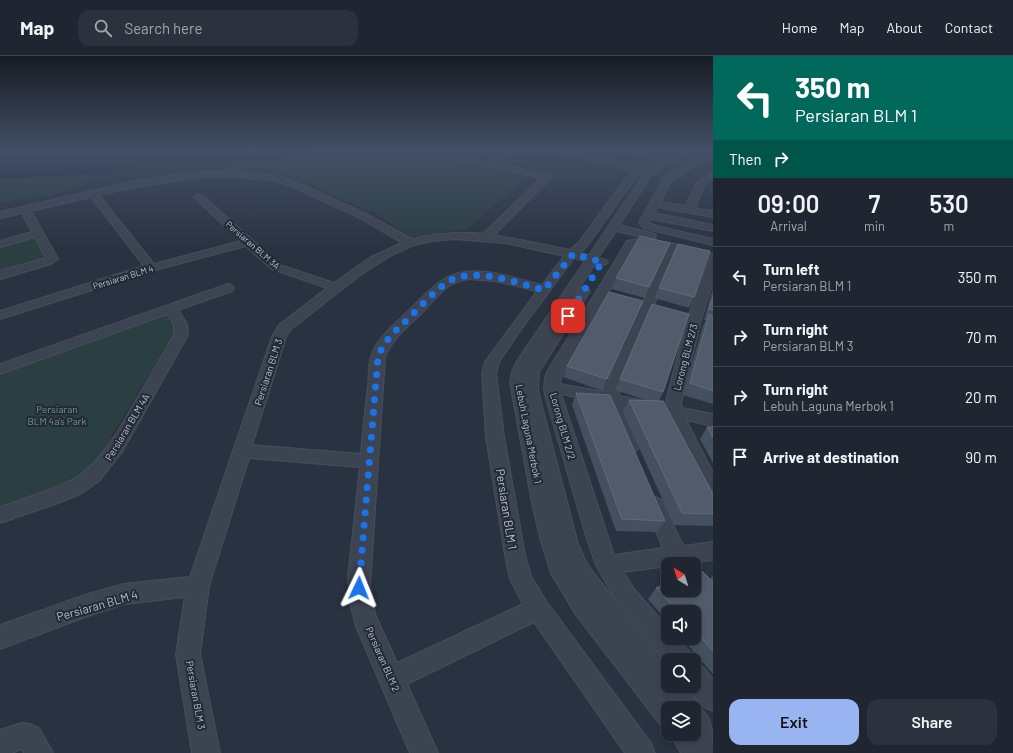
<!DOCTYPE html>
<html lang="en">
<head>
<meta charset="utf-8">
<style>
	body { margin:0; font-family:Barlow,sans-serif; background:#2c323d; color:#f1f3f6; height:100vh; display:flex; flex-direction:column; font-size:15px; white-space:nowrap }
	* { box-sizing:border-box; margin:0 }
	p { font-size:13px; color:#a1a5ab }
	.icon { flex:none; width:22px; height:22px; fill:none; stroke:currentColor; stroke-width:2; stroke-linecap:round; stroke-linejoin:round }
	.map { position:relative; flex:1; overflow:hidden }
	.drawer { display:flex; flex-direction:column; background:#1f2631; width:300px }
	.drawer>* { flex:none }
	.banner { background:#00695c; color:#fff; overflow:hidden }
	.needle { width:26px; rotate:322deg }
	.controls { position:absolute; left:661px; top:501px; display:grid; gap:8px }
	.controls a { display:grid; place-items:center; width:40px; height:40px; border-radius:8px; background:#1f2631; box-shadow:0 2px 6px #0003,0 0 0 1px #3c434d; font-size:20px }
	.pin { position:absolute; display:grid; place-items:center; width:34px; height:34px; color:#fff; margin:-17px; border-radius:8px; box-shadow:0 2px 6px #0006 }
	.me { position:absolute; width:44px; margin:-22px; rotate:2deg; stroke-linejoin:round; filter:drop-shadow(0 0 3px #0008) }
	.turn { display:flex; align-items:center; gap:14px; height:84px; padding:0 16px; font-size:18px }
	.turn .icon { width:52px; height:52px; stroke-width:2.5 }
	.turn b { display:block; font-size:28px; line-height:34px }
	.then { display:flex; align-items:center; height:38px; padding:0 16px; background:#0003; gap:8px; font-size:15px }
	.eta { display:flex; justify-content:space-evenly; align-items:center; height:68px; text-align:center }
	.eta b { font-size:24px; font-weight:600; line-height:28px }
	.action { display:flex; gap:8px; margin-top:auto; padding:8px 16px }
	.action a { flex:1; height:46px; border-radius:12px; background:#99b5f1; color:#111; font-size:16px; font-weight:600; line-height:46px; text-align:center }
	.action a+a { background:#2c323d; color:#f1f3f6 }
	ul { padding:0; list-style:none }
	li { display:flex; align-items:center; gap:12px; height:60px; padding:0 16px; border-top:1px solid #3c434d }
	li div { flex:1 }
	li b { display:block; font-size:15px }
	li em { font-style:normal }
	header { display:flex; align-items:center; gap:24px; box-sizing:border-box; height:56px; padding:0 20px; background:#1f2631; border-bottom:1px solid #3c434d }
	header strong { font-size:19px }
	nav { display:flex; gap:22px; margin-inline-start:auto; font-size:14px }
	.search { width:280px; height:36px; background:#2c323d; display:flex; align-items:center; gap:10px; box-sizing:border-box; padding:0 14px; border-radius:12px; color:#a1a5ab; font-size:15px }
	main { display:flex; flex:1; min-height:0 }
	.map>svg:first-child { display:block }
</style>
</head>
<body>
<header>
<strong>Map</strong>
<div class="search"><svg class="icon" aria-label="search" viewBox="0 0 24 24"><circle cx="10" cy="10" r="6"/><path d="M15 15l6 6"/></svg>Search here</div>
<nav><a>Home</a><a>Map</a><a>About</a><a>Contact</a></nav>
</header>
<main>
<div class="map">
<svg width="713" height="697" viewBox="0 0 713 697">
	<rect width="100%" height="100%" fill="#293241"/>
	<g fill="#2b3e42">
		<polygon points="317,95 436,95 434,98 455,108 526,122 467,173 412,181 378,159 289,120 268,115 224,112 221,105 276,103"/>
		<path d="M 99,118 C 77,141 30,141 0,147 L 0,122 L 71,120 Z"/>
		<polygon points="29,182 36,183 47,201 42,206 0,217 0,191"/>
		<polygon points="167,257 177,273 93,410 67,428 43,438 0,450 0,319"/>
	</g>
	<polygon fill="#1c283f" points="0,95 317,95 276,103 168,107 122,113 99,118 12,122 0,122"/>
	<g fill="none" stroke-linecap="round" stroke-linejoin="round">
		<defs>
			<g id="minor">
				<path d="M 444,95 L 454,95 L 463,101 L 489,107 L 504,95 L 510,95 L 510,99 L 497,108 L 550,119 L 551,121 L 550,123 L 494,179 L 531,186 L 570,194 L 579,186 L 631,115 L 561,95 L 576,95 L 636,111 L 653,102 L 632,95 L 647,95 L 659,98 L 664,95 L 675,95 L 644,113 L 648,114 L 681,95 L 691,95 L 652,119 L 619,169 L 655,178 L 656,180 L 655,182 L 651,183 L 616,175 L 598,202 L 606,204 L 608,206 L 606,208 L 602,209 L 595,208 L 530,307 L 580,232 L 588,232 L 590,235 L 539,316 L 538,335 L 578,488 L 585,504 L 592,515 L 668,609 L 668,630 L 685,630 L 695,643 L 698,651 C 713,659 713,680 713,697 L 681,697 L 675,687 L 671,678 L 694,678 L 694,652 L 668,652 L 668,671 L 659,667 L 576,559 L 551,517 L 541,485 L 533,452 L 510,326 L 512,316 L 517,305 L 585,205 L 574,202 L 522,272 L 499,306 L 496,317 L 504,381 L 525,499 L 531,520 L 546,545 L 651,687 L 655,697 L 625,697 L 534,566 L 407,628 L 438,697 L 410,697 L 356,570 L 350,547 L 348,522 L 360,411 L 249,402 L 209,530 L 200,598 L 220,697 L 192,697 L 176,598 L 185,541 L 124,548 L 85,561 L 0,593 L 0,569 L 85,539 L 124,528 L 190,521 L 272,281 L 279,269 L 327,232 L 272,213 L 246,190 L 155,214 L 0,263 L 0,255 L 144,210 L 91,141 L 31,155 L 58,203 L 51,208 L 0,223 L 0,215 L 46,202 L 35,181 L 0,191 L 0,185 L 32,176 L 22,157 L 0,162 L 0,156 L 135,125 L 203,115 L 236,115 L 275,119 L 299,127 L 366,158 L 412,183 C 435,178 459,175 483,178 L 541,122 L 457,105 ZM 639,117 L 644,118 L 589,199 L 580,197 L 587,190 ZM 203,121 L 236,121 L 274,124 L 293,131 L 360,162 L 402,187 L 371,201 L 334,227 L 280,209 L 202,139 L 196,139 L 194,141 L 196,143 L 241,185 L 154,208 L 99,139 L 135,131 ZM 455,183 L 506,187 L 564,200 L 542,229 C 511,221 470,205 441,225 C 428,234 417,247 405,258 C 393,270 376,283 371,301 C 368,310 369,321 368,331 C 365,353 363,375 361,398 L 252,389 L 286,281 L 290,274 L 359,220 L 390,200 L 414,189 L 432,185 ZM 468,223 L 495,225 L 537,235 L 485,306 L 482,317 L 486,381 L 505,499 L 510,523 L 523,548 L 397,607 L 375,558 L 370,529 L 385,301 C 392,283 407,271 421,258 C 430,248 439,237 450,229 C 456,226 462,224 468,223 Z"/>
				<polygon points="708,95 713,95 713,99 671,125 660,146 686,150 697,126 713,116 713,123 704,129 695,152 713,155 713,161 657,151 654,157 713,169 713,175 651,163 649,167 656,170 713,183 713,189 643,172 639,167 664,121"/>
				<path d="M 638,183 L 671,187 L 713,198 L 713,226 L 701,264 L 681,347 L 682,352 L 713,358 L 713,370 L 686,364 L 713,417 L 713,442 L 706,440 L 668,360 L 624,351 L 640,390 L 637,394 L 631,396 L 625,394 L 622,390 L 607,347 L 561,338 L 614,499 L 663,492 L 645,449 L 648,444 L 655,441 L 662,444 L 680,484 L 684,490 L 713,486 L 713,504 L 695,506 L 694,511 L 694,508 L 668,508 L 668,510 L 623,516 L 634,533 L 668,572 L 668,582 L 677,582 L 689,595 L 692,604 L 668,604 L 668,608 L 618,547 L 596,509 L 586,480 L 545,339 L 544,331 L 546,318 L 626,187 L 627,185 ZM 635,190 L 647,190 L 666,193 L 604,336 L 560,328 L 562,318 ZM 676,195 L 711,205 L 707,208 L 687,264 L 665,349 L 620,340 L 619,335 Z"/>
				<polygon points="228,228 232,229 234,232 232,235 178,254 187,268 188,279 122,396 100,424 82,437 61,446 0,467 0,451 58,431 78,421 95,406 117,377 174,279 174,268 167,258 0,318 0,308"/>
				<polygon points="694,608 703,611 713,623 713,655 704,651 686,630 694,630"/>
				<polygon points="22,667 30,668 39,672 53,697 24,697 22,693 12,697 0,697 0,674"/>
			</g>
		</defs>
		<use href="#minor" stroke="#474d5a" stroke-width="2"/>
		<use href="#minor" fill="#3d4451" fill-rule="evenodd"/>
	</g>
	<g fill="#444f5f">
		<polygon points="665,197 645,242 612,233 616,222"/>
		<polygon points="659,232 694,241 689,252 654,242"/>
		<polygon points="713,232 713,348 683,339 703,270 706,264 704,264"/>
		<polygon points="643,245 639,256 603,335 563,321 567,310"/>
		<polygon points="652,248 663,336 659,345 713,438 713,470 674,469 623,356 629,344 646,344 615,334"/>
		<polygon points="576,337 665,465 657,476 616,475 572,349"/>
		<polygon points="707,371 713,371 713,407 700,383"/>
		<polygon points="713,519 713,618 682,582 694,582 694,556 668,556 668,566 648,543 656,532 710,523"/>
	</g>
	<g fill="#343e4e">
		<polygon points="670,187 665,197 645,242 649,231"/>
		<polygon points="643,245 639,256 603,335 607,323"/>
	</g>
	<g fill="#515b6b" stroke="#616b7a">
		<polygon points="640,180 670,187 649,231 616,222"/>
		<polygon points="678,188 710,195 694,241 659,232"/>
		<polygon points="609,236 643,245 607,323 567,310"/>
		<polygon points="713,240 713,254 709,253"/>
		<polygon points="652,248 689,258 663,336 620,323"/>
		<polygon points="709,258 713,260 713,335 690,327"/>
		<polygon points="576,337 610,339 665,465 622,463"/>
		<polygon points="629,344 663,345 713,438 713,458 682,457"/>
		<polygon points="707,371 713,371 713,382"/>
		<polygon points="699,512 713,526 713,595 694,574 694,556 678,556 656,532 668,526 668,534 694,534 694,514"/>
	</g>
	<linearGradient id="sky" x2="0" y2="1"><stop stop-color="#171c24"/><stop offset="0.49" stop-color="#434f65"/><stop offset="1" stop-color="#434f65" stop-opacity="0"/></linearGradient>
	<rect width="713" height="193" fill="url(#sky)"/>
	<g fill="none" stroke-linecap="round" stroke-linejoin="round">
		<path stroke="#1a73e8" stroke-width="7" stroke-dasharray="0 12.6" d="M 359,532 L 378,301 C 384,283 399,272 412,259 C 423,248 434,236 446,227 C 470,209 518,227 544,234 L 573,198 L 602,206 L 568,260"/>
	</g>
	<g text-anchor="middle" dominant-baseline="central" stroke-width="4" stroke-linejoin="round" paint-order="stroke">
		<g font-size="9" fill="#bac0cb" stroke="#222937">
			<text transform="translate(253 189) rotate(41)">Persiaran BLM 3A</text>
			<text transform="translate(123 221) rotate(-17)">Persiaran BLM 4</text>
		</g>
		<g font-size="10" fill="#bac0cb" stroke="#222937">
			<text transform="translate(685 301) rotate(-75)">Lorong BLM 2/3</text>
			<text transform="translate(268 316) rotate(-72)">Persiaran BLM 3</text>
			<text transform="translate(563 370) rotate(74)">Lorong BLM 2/2</text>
			<text transform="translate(127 371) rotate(-59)">Persiaran BLM 4A</text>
			<text transform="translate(529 378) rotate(79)">Lebuh Laguna Merbok 1</text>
			<text transform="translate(383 603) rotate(66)">Persiaran BLM 2</text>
			<text transform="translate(196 639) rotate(80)">Persiaran BLM 3</text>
		</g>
		<g font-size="10" fill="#739a7e" stroke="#222937">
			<text x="57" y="353">Persiaran<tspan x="57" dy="12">BLM 4a's Park</tspan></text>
		</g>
		<g font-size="12" fill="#bac0cb" stroke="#222937">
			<text transform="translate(507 453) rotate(81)">Persiaran BLM 1</text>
			<text transform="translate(97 549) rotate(-16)">Persiaran BLM 4</text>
		</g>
	</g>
</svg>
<div class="controls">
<a><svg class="needle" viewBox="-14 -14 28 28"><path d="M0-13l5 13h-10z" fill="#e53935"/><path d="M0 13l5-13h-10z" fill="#a1a5ab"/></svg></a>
<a><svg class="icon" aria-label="sound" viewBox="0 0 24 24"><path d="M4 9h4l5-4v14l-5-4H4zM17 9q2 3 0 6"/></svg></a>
<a><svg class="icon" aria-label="search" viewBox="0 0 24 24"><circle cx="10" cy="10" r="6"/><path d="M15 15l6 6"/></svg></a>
<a><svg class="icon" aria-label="layers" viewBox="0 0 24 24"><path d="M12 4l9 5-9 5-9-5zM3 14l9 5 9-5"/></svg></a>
</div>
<div class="pin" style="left:568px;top:260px;background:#d93025"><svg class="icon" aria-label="arrive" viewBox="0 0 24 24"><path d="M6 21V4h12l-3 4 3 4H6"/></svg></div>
<svg class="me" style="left:359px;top:532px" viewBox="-20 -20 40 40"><path d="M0-17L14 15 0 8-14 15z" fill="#1a73e8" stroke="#fff" stroke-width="4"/></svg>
</div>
<section class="drawer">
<div class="banner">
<div class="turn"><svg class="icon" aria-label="left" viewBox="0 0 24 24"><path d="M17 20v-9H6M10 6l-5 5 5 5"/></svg><div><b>350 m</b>Persiaran BLM 1</div></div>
<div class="then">Then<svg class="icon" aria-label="right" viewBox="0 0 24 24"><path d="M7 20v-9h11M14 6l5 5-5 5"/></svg></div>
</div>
<div class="eta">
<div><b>09:00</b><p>Arrival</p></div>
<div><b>7</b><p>min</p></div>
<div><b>530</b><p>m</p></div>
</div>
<ul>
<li><svg class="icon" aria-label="left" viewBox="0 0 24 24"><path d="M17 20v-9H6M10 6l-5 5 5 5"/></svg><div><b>Turn left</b><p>Persiaran BLM 1</p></div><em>350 m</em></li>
<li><svg class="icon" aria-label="right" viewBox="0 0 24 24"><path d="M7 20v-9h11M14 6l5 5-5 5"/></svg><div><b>Turn right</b><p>Persiaran BLM 3</p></div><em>70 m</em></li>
<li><svg class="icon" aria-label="right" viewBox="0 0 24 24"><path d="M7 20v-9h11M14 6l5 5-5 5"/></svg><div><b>Turn right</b><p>Lebuh Laguna Merbok 1</p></div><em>20 m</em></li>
<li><svg class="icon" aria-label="arrive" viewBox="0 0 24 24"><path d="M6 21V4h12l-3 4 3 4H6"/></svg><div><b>Arrive at destination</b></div><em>90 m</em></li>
</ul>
<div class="action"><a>Exit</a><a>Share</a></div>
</section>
</main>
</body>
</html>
